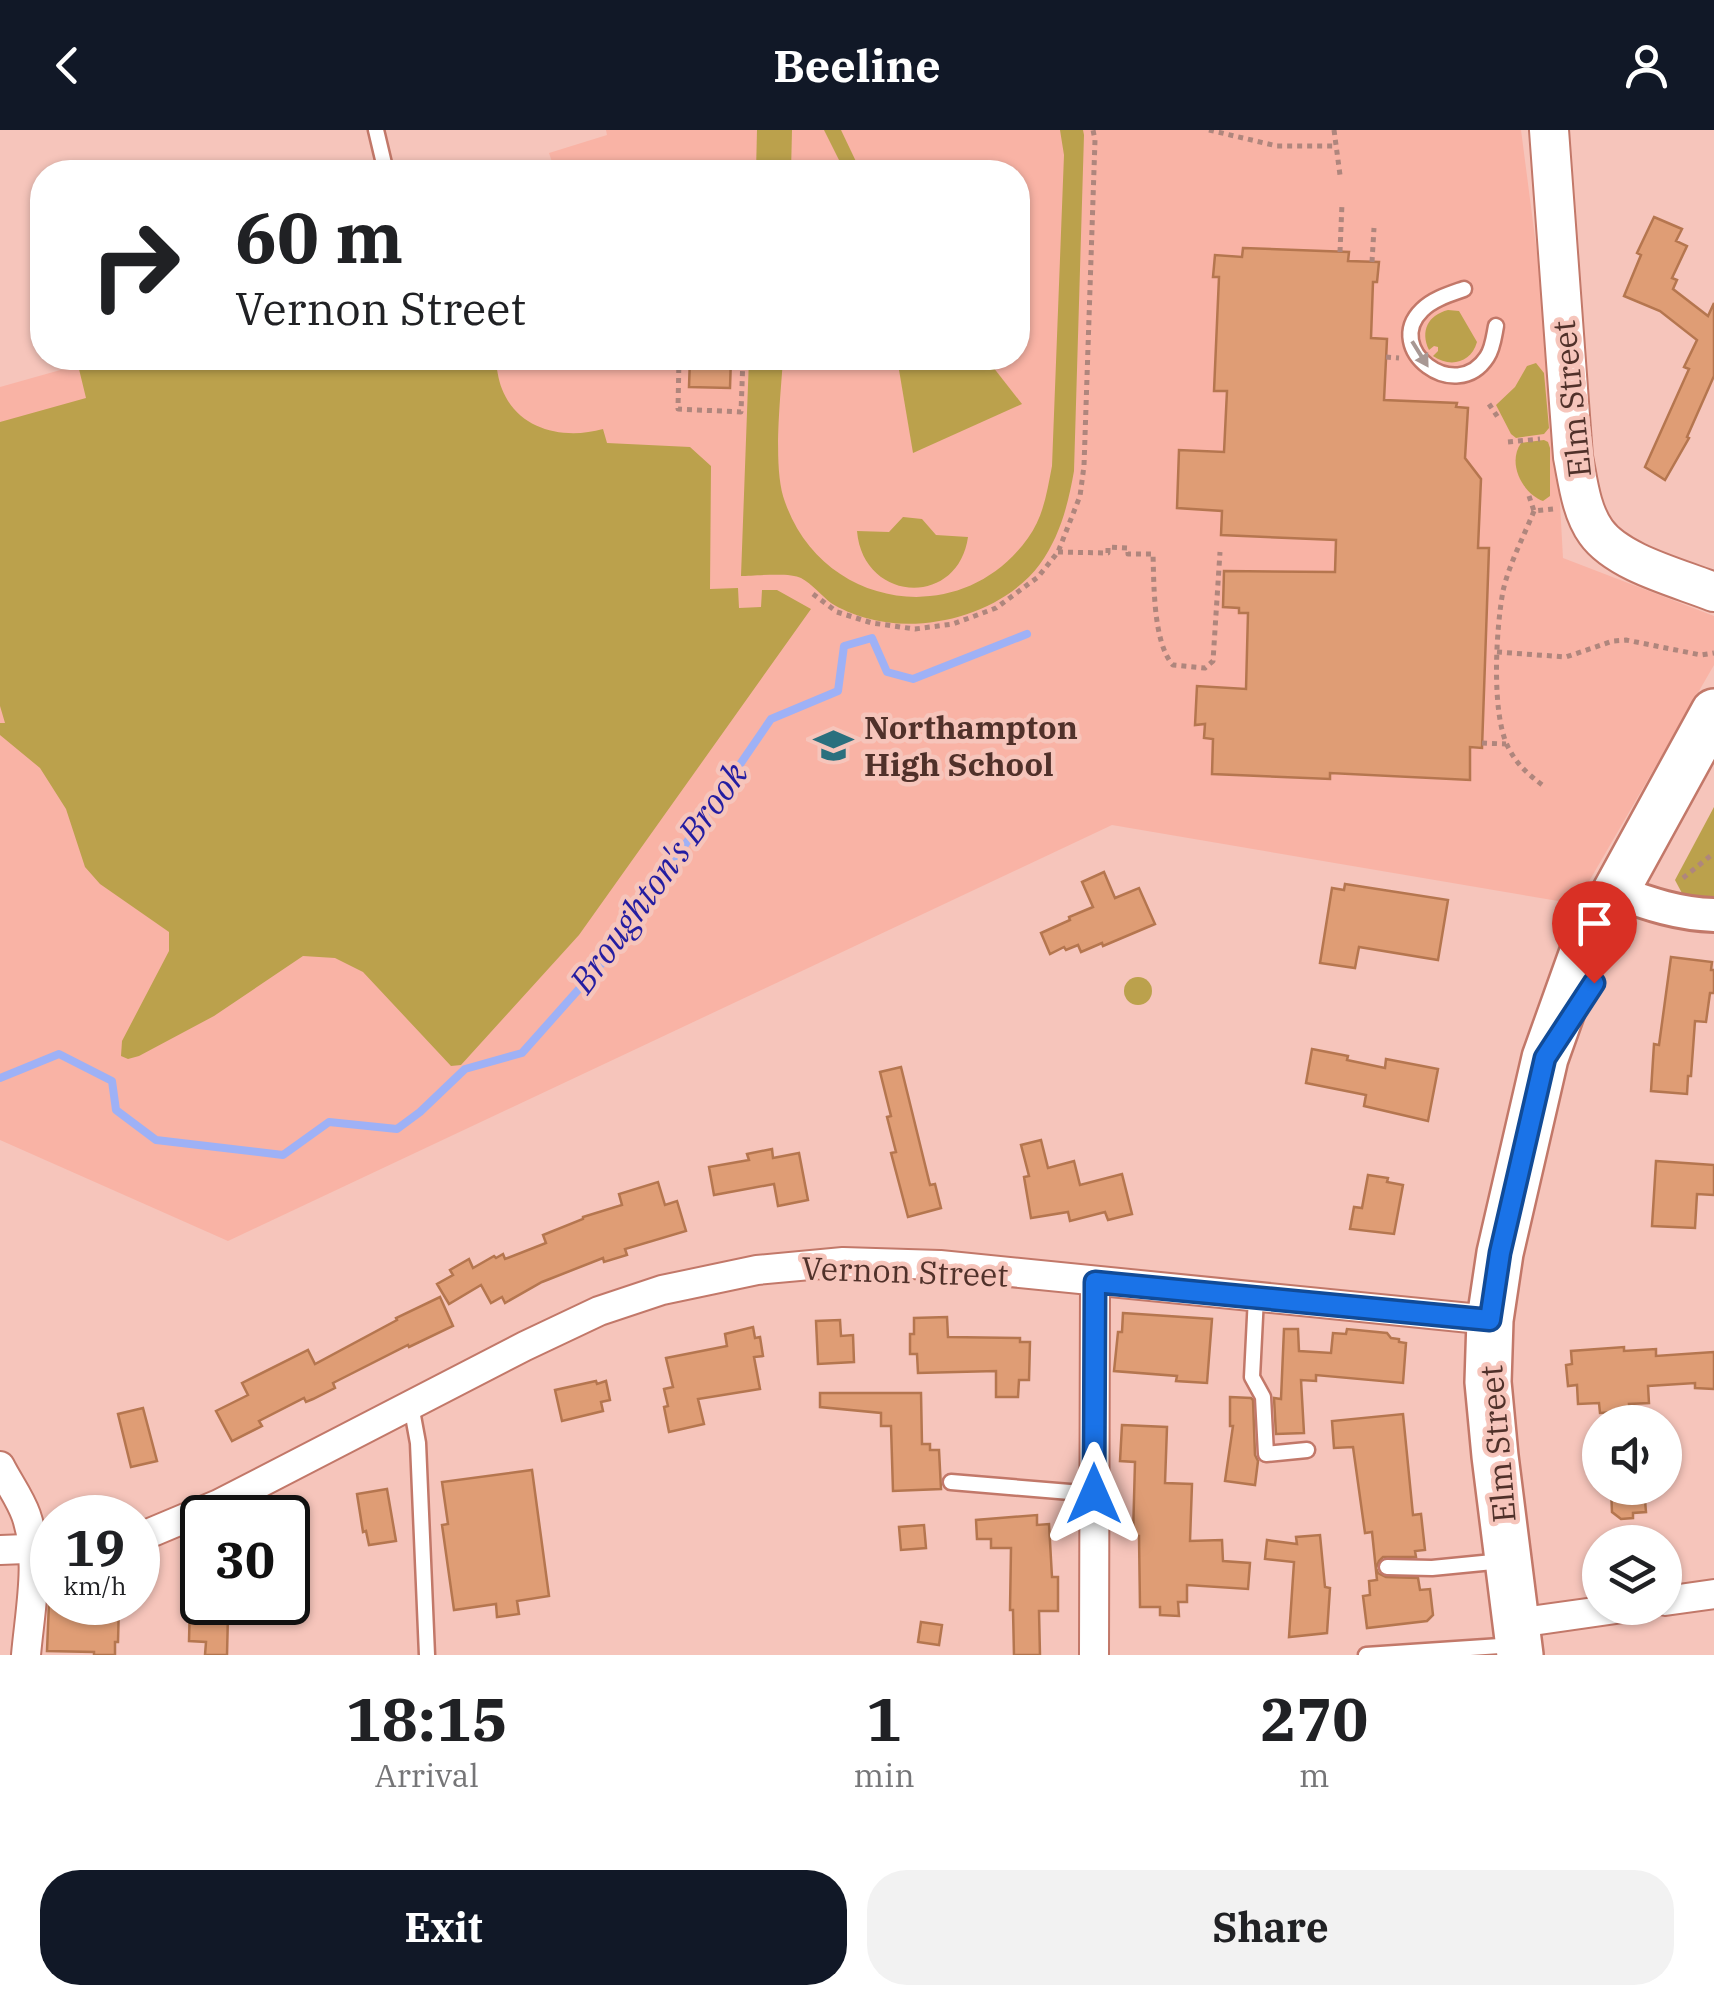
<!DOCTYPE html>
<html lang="en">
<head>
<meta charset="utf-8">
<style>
	body { margin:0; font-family:"IBM Plex Serif",serif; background:#f2f2f2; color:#202124; height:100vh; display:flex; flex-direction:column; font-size:38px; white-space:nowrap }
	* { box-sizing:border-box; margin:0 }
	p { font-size:32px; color:#757577 }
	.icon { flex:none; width:55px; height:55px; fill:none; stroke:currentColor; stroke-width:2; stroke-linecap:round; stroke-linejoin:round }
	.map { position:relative; height:1525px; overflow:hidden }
	.sheet { display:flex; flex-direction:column; background:#fff; flex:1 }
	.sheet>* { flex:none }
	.banner { position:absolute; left:30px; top:30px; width:1000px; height:210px; border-radius:40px; box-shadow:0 2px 8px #0004; background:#fff; color:#202124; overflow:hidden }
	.buttons { position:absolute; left:1582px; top:1275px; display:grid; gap:20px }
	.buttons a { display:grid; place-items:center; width:100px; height:100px; border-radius:50%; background:#fff; box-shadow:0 2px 8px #0004; font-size:50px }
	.speed { position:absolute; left:30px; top:1365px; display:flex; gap:20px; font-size:50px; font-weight:700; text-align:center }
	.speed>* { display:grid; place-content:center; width:130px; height:130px; border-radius:50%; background:#fff; box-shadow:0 2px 8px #0004; line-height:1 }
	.speed small { font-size:25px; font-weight:400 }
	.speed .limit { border:5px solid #111; border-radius:15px; background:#fff; color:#111 }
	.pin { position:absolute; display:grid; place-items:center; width:85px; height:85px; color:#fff; margin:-102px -42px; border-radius:50% 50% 50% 0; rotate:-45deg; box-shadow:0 0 10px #0007 }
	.pin .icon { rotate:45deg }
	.me { position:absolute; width:110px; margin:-55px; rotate:0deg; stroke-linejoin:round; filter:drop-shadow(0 0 8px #0008) }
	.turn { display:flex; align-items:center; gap:35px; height:210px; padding:0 40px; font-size:45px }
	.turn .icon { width:130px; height:130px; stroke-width:2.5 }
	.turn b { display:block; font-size:70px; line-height:85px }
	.eta { display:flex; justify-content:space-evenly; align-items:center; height:170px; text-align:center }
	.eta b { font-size:60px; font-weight:700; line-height:70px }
	.button { display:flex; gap:20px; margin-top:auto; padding:20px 40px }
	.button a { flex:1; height:115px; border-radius:40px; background:#111827; color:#fff; font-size:40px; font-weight:700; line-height:115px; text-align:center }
	.button a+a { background:#f2f2f2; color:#202124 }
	header { display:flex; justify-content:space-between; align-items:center; height:130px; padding:0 40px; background:#111827; color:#fff; font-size:45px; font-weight:700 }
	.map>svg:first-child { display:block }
</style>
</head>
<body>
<header><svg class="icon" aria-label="back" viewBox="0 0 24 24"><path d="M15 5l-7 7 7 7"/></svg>Beeline<svg class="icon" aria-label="person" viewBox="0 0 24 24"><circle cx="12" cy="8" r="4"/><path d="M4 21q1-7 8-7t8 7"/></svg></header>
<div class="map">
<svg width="1714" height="1525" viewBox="0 0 1714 1525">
	<rect width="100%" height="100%" fill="#f6c5bb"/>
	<polygon fill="#f9b3a5" points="606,0 1521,0 1543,169 1555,283 1563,428 1714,486 1714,535 1576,774 1112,695 228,1111 0,1010 0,257 103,228 1018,228 1018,42 552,42 555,41 549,23 607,5"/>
	<g fill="#bba14c">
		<polygon points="757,0 792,0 791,42 756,42"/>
		<polygon points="824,0 841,0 861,42 845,42"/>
		<path d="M 1060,0 L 1083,0 L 1084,5 L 1074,341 C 1068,375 1060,406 1040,434 C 1003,484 924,505 866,488 C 855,485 840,479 831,473 C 821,465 812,454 801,448 C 790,442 755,446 741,446 L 749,228 L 783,228 C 781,265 772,338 785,372 C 823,480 962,501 1028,408 C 1044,386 1047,361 1052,336 L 1064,25 Z"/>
		<path d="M 1448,180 L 1459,181 L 1477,212 C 1471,233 1450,238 1433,226 L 1438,221 L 1438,217 L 1434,216 L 1429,220 C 1420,201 1428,185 1448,180 Z"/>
		<path d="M 103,228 L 495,228 C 497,238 498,249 502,259 C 518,300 564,310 603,299 L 607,313 L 690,317 L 711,336 L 710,459 L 738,458 L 739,478 L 761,477 L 762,460 L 777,460 L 811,479 L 579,805 L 461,935 L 451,936 L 363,842 L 335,828 L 303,826 L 214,886 L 139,926 L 128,929 L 121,926 L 122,911 L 169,821 L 169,802 L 100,754 L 85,737 L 66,679 L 40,638 L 0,605 L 0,593 L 5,593 L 0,576 L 0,292 L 86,268 L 78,235 Z"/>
		<polygon points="897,228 986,228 1022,274 913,323"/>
		<polygon points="1536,233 1544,243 1549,298 1544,304 1516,308 1511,304 1496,275 1515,257 1527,236"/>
		<path d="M 1544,310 L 1548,312 L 1550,318 L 1550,366 L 1543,371 C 1522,363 1507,333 1521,313 Z"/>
		<path d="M 903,387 L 922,389 L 936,405 L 968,407 C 958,478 863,473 857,401 L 889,402 Z"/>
		<polygon points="1714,677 1714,771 1684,767 1675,750"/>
		<circle cx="1138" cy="861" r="14"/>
	</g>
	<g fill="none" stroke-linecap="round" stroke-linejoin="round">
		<polyline stroke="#9eb1f6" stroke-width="8" points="0,948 59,924 112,951 116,980 156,1010 283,1025 329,992 397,999 420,982 465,939 522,923 611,823 771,589 838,561 844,516 872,508 887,542 913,549 1027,504"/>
	</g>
	<g fill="#df9d75" stroke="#b5764f" stroke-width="2.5">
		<polygon points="1654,87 1682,99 1676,111 1687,116 1672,148 1677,150 1673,159 1708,186 1714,173 1714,246 1687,307 1689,308 1665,350 1645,337 1689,239 1684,237 1697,210 1660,181 1624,166 1641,125 1637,123"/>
		<polygon points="1243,118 1349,122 1348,131 1379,132 1377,152 1373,152 1371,208 1387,209 1384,270 1457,273 1456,277 1468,278 1465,328 1481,349 1478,418 1489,418 1482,618 1470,617 1470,650 1330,643 1330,649 1212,644 1213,609 1204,608 1205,594 1195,595 1197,556 1246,559 1248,483 1239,483 1239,478 1223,477 1224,441 1335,442 1336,410 1221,405 1222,381 1177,378 1179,320 1224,322 1227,261 1214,261 1219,147 1213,147 1215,125 1242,127"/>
		<polygon points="690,228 731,228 730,258 689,257"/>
		<polygon points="1104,742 1115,768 1139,758 1155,794 1103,816 1102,813 1081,822 1078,815 1066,820 1064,817 1050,824 1041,803 1070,790 1069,787 1093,777 1082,752"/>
		<polygon points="1345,754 1448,770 1438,830 1359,817 1355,838 1320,833 1332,758 1344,760"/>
		<polygon points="1671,827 1712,832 1711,840 1714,840 1714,863 1710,863 1706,892 1695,891 1691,946 1688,946 1687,964 1651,961 1654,914 1659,915"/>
		<polygon points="1312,919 1348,926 1347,930 1385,938 1386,929 1438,939 1428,991 1364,976 1366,965 1306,953"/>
		<polygon points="901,937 930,1055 935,1054 941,1078 908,1087 891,1023 896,1022 887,987 891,986 880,942"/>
		<polygon points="1041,1010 1048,1038 1074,1031 1080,1055 1122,1044 1132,1084 1108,1090 1105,1082 1070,1091 1068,1082 1031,1088 1024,1047 1029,1046 1021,1015"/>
		<polygon points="772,1019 773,1028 799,1023 808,1070 778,1076 774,1054 714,1065 709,1037 749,1030 747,1024"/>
		<polygon points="1656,1031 1714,1035 1714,1065 1697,1064 1695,1098 1652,1096"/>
		<polygon points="1368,1045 1388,1048 1387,1052 1403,1055 1394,1104 1350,1099 1354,1077 1362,1078"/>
		<polygon points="658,1052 665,1075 677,1071 686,1101 625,1119 627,1125 604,1132 603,1128 542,1152 505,1173 502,1167 491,1173 481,1155 449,1174 437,1154 453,1145 450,1140 469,1129 473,1138 494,1126 496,1128 503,1124 505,1129 546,1113 543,1105 583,1089 583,1087 622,1075 619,1064"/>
		<polygon points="440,1167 453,1196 409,1217 408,1215 333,1253 335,1258 313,1269 306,1272 304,1268 259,1291 262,1296 232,1311 216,1281 248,1265 242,1253 308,1220 315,1234 397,1190 396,1188"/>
		<polygon points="1123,1183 1212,1189 1207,1253 1176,1251 1177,1246 1114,1241 1118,1202 1122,1202"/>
		<polygon points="947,1187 948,1207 1020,1208 1020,1212 1030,1212 1029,1250 1019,1250 1018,1267 996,1267 996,1241 918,1243 917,1224 910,1224 910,1204 914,1204 914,1188"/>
		<polygon points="840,1190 841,1206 853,1205 854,1232 818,1234 816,1191"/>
		<polygon points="753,1197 755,1208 760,1207 763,1226 754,1227 760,1259 698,1269 704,1294 669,1302 664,1277 668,1276 664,1259 673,1257 666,1228 727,1216 725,1204"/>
		<polygon points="1284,1199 1298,1199 1299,1221 1331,1223 1333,1203 1346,1204 1347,1199 1387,1203 1391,1208 1399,1209 1399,1212 1406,1213 1403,1253 1316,1245 1316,1251 1301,1250 1304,1303 1276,1304 1274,1268 1281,1269"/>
		<polygon points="1624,1217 1624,1221 1656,1219 1656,1226 1714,1222 1714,1259 1695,1258 1695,1253 1648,1256 1649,1273 1629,1274 1630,1281 1600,1283 1599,1273 1578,1274 1577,1255 1568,1256 1566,1235 1572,1234 1571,1221"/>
		<polygon points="596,1251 597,1254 606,1251 610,1270 601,1272 603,1281 562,1291 555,1260"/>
		<polygon points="820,1263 921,1263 922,1314 930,1314 930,1320 939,1320 941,1359 893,1361 891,1296 881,1296 881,1283 820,1277"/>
		<polygon points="1230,1267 1251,1268 1253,1270 1255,1325 1258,1331 1255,1355 1225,1351 1233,1296 1230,1296"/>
		<polygon points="143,1278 157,1331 131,1337 118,1284"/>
		<polygon points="1403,1284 1413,1385 1421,1384 1425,1420 1415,1421 1416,1427 1383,1427 1379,1431 1376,1438 1378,1443 1386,1447 1418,1448 1420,1460 1430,1459 1433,1485 1427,1491 1367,1498 1363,1466 1370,1465 1369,1451 1377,1450 1372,1402 1365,1403 1353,1317 1334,1318 1332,1291"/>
		<polygon points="1122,1295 1167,1297 1165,1353 1192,1354 1190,1411 1222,1410 1223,1431 1250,1433 1248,1459 1187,1455 1187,1472 1178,1472 1179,1486 1160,1485 1160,1477 1140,1477 1139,1406 1133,1406 1135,1332 1120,1331"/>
		<polygon points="532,1340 549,1466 517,1471 519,1484 497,1487 496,1474 454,1480 442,1395 448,1394 442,1352"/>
		<polygon points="1611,1358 1644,1358 1646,1382 1633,1383 1633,1388 1621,1389 1612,1382"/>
		<polygon points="387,1359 396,1411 369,1415 366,1401 363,1402 357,1364"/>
		<polygon points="1037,1385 1037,1395 1049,1394 1052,1447 1058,1447 1058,1481 1039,1481 1040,1525 1014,1525 1013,1480 1010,1480 1011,1418 991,1418 991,1409 977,1409 976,1390"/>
		<polygon points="924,1395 926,1418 901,1420 899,1397"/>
		<polygon points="1320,1405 1325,1457 1330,1458 1327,1503 1289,1507 1294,1432 1265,1429 1267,1410 1297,1414 1296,1407"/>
		<polygon points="49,1472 119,1474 118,1512 115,1512 115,1525 94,1525 94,1522 47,1521"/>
		<polygon points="190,1472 226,1472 226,1484 228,1484 227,1525 205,1525 206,1512 189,1511"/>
		<polygon points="921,1492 942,1495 939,1515 918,1512"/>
	</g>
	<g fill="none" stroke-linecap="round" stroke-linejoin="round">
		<defs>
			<g id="service">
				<polyline points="376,0 386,42"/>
				<path d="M 1464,159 C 1450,164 1433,169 1422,180 C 1382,219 1456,275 1487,227 C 1493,218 1494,206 1496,196"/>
				<polyline points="1256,1167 1252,1247 1263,1267 1266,1324 1307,1320"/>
				<polyline points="411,1275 418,1313 427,1525"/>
				<polyline points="951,1352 1094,1364"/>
				<polyline points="1387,1437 1432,1438 1503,1431"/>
				<polyline points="1366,1525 1515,1515"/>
			</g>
			<g id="minor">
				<path d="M 0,1336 C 8,1352 20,1368 26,1385 C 41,1428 30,1480 26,1525"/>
				<polyline points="138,1408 219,1374 525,1216 599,1181 662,1160 757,1140 843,1132 940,1135 1490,1190"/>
				<polyline points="0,1420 52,1418"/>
				<polyline points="1665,1471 1714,1464"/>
				<polyline points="1517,1493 1623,1478"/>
				<polyline points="1094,1525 1095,1152"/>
			</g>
			<path id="tertiary" d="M 1617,762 C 1649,774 1679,784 1714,785"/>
			<path id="secondary" d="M 1549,0 L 1573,327 C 1578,352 1581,381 1596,402 C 1618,433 1679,448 1714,462"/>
			<polyline id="trunk" points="1520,1525 1495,1326 1488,1252 1490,1190 1500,1123 1545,928 1584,819 1714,582"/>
		</defs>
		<use href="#service" stroke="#c27869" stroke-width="19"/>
		<use href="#minor" stroke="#c27869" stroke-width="32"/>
		<use href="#tertiary" stroke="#c27869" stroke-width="38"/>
		<use href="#secondary" stroke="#c27869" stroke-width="42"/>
		<use href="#trunk" stroke="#c27869" stroke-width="50"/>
		<g stroke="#af867d" stroke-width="5" stroke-dasharray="5 5" stroke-linecap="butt">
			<polyline points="1209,0 1277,16 1336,16"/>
			<polyline points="1334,0 1340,45"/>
			<polyline points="1340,122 1342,73"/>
			<polyline points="1372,132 1374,98"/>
			<polyline points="1386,227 1399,228"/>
			<polyline points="679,228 678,279 741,282 743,228"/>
			<polyline points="1489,274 1499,289"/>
			<polyline points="1508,312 1540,309"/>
			<polyline points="1529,366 1534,381 1553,379"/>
			<path d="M 1534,381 C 1524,406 1509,434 1503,461 C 1496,499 1491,583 1508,617 C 1517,635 1529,645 1545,657"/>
			<path d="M 1058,422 L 1108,423 L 1108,417 L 1128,418 L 1128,424 L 1153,424 C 1154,454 1153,513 1173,535 L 1205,538 L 1213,531 L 1220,422"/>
			<polyline points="813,464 837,482 872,493 915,499 953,494 996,478 1038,447 1058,422 1080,366 1084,336 1095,10 1093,0"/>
			<polyline points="1497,522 1566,527 1613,511 1626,510 1701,525 1714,523"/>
			<polyline points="1482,613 1506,614"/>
			<polyline points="1683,748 1714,723"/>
		</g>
		<use href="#service" stroke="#fff" stroke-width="14"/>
		<use href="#minor" stroke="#fff" stroke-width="28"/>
		<use href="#tertiary" stroke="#fff" stroke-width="32"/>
		<use href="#secondary" stroke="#fff" stroke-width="38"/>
		<use href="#trunk" stroke="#fff" stroke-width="45"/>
	</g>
	<defs><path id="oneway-solid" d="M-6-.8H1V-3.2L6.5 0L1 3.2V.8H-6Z" transform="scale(2.5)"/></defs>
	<use fill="#a89894" href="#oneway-solid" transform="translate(1420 224) rotate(58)"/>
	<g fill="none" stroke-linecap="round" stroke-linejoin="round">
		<defs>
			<polyline id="route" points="1094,1364 1095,1152 1490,1190 1500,1123 1545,928 1594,853"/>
		</defs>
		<use href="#route" stroke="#114b97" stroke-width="25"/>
		<use href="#route" stroke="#1a73e8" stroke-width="18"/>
	</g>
	<defs>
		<symbol id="school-bare" viewBox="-9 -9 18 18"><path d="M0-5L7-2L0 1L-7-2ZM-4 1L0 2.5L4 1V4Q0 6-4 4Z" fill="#2a707e" stroke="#f6c5bb" stroke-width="2.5" paint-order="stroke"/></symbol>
	</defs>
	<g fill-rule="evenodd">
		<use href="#school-bare" x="806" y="588" width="55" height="55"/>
	</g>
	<g text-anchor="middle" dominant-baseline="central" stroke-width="9" stroke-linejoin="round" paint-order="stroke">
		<g font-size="32" fill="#50312a" stroke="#f6c5bb">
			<text transform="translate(1571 269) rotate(-96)">Elm Street</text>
			<text transform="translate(905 1141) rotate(2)">Vernon Street</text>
			<text transform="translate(1497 1314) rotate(-95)">Elm Street</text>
		</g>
		<g font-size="32" font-weight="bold" fill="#50312a" stroke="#f6c5bb" text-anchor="start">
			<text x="864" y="597">Northampton<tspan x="864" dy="37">High School</tspan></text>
		</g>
		<g font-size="35" font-style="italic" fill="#241da1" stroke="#f6c5bb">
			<text transform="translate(658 747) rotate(-54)">Broughton's Brook</text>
		</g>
	</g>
</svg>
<div class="buttons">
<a><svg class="icon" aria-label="sound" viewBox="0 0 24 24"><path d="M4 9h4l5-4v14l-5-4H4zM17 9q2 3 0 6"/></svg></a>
<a><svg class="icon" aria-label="layers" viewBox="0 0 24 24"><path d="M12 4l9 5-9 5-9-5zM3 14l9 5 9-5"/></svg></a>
</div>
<div class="speed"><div>19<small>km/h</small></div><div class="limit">30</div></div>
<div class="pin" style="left:1594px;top:853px;background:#d93025"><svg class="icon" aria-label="arrive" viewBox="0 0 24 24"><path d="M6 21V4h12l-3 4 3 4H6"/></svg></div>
<svg class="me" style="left:1094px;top:1364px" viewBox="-20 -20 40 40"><path d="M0-17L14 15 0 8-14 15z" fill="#1a73e8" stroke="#fff" stroke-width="4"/></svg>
<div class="banner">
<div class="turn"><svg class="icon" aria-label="right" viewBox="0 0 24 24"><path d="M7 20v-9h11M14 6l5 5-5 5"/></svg><div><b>60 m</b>Vernon Street</div></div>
</div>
</div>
<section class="sheet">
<div class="eta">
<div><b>18:15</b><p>Arrival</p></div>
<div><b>1</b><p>min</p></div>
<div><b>270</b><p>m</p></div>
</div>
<div class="button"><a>Exit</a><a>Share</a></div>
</section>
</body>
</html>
